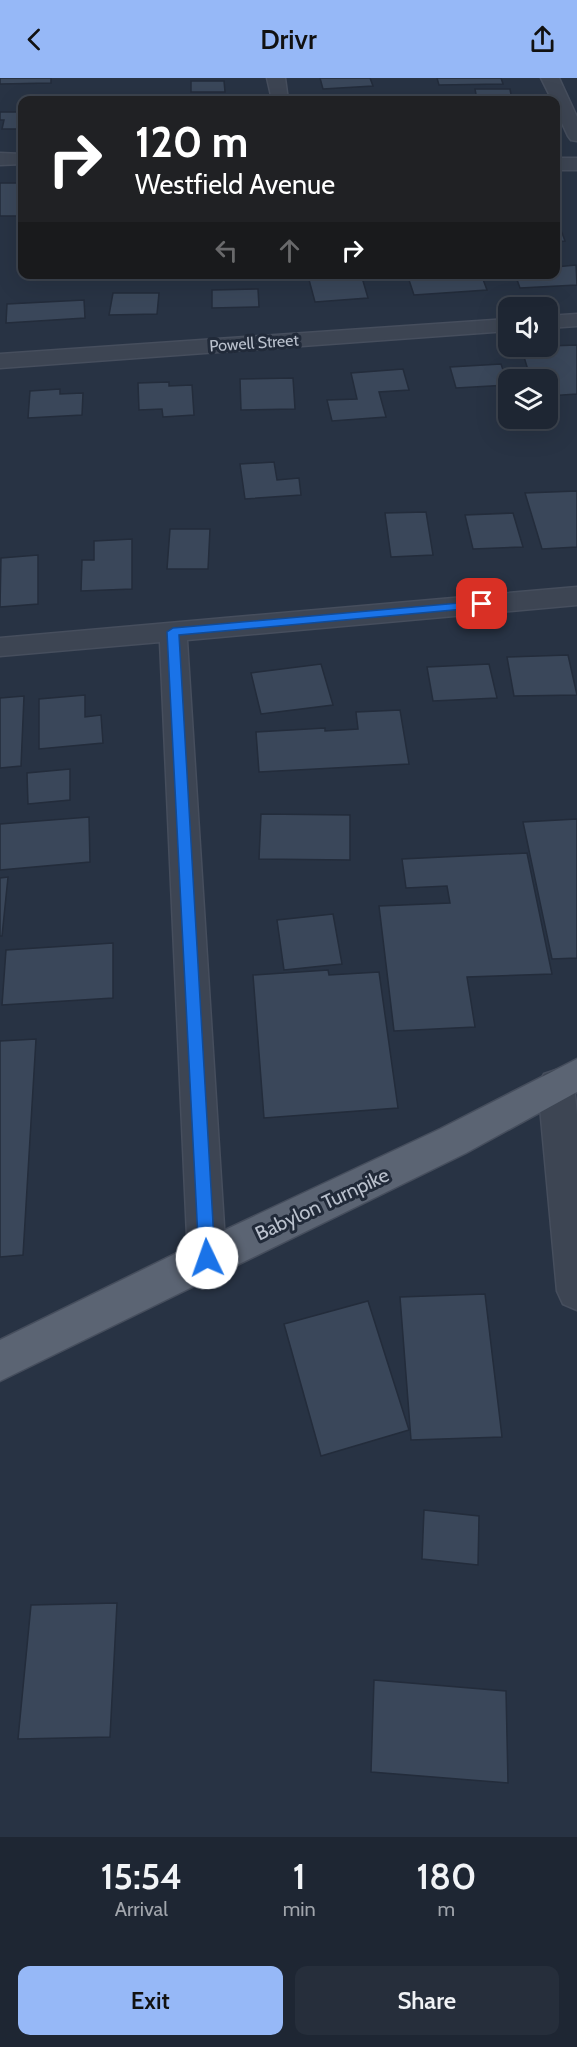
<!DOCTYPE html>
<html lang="en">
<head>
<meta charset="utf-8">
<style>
	body { margin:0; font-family:Cabin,sans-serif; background:#262e3b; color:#f1f3f6; height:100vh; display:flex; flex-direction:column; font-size:22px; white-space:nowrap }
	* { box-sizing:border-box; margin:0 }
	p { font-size:20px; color:#a1a5ac }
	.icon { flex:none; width:33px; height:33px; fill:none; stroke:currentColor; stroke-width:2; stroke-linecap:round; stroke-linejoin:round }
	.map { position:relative; height:1759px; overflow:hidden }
	.details { display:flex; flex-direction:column; background:#1e2633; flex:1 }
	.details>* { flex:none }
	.banner { position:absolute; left:18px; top:18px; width:542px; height:183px; border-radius:12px; box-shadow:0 6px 24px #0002,0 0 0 2px #3c434e; background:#202124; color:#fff; overflow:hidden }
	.buttons { position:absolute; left:498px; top:219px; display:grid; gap:12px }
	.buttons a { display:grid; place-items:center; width:60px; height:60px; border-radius:12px; background:#1e2633; box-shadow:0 6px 24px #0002,0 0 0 2px #3c434e; font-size:30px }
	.pin { position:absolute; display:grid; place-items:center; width:51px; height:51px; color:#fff; margin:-26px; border-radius:12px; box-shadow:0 3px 9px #0006 }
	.me { position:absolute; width:66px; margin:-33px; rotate:357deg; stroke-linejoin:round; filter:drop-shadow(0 0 4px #0008) }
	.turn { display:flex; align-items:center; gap:21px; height:126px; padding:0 18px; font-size:27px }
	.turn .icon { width:78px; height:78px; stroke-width:2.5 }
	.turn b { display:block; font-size:42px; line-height:51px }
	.lanes { display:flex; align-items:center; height:57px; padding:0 18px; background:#0003; justify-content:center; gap:30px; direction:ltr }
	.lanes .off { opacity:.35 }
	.eta { display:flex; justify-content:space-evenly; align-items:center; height:102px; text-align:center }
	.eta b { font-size:36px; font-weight:600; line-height:42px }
	.cta { display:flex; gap:12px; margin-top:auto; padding:12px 18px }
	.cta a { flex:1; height:69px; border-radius:12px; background:#96b8f7; color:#111; font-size:24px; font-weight:600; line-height:69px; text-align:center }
	.cta a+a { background:#262e3b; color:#f1f3f6 }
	header { display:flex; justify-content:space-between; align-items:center; height:78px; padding:0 18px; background:#96b8f7; color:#111; font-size:27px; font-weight:600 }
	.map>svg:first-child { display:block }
</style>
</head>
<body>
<header><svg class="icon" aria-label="back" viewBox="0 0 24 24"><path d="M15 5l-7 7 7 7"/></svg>Drivr<svg class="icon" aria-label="share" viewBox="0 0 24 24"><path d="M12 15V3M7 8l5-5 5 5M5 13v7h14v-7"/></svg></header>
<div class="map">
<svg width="577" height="1759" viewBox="0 0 577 1759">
	<rect width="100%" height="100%" fill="#283344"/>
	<g fill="#3a475a" stroke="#232c3b" stroke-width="1.5">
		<polygon points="0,0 51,0 51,5 0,6"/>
		<polygon points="320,0 370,0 373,8 323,11"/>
		<polygon points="437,0 501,0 503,6 439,7"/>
		<polygon points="191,3 224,3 225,14 191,14"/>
		<polygon points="475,11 510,11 512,22 477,22"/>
		<polygon points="0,34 22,34 22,51 2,51 4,42 0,42"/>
		<polygon points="0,105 22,105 22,123 17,138 0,138"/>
		<polygon points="555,144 558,144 565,163 555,164"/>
		<polygon points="576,187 577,207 520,210 515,196 555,196 555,189"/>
		<polygon points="361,196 368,220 315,224 308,198"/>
		<polygon points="446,196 481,196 487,212 414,217 408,199"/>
		<polygon points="258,211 259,229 212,230 212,212"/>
		<polygon points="113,215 159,215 157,236 109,237"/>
		<polygon points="84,222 85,240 6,245 7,226"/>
		<polygon points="577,267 577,316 548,318 548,302 531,302 521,269"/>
		<polygon points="501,286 508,307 456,310 450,289"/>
		<polygon points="403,291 409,312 379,314 386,339 332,343 327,322 357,321 351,295"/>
		<polygon points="293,300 295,331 241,332 240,301"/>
		<polygon points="169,304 169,308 192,307 194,337 163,339 162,331 139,332 138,305"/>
		<polygon points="60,311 60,316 83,315 82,337 28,340 30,313"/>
		<polygon points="274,384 277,402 299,400 301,417 245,421 240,386"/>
		<polygon points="577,413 577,469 542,471 525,415"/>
		<polygon points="426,434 433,477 391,479 385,435"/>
		<polygon points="513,435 523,469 473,471 465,437"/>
		<polygon points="170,451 210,451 208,491 167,491"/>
		<polygon points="132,461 132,511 81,513 82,482 94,482 94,463"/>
		<polygon points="38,477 38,526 0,529 1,480"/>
		<polygon points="568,577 577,617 514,618 507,579"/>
		<polygon points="321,586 333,627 261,636 251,595"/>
		<polygon points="489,586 497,620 433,623 427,589"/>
		<polygon points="85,617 85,639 101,637 103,665 39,671 39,621"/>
		<polygon points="24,618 21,688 0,690 0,620"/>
		<polygon points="400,632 409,686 259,694 256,654 325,650 325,653 358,651 356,634"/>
		<polygon points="70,691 70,722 28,726 27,695"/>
		<polygon points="261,736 350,737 350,782 259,781"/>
		<polygon points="89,739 90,784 0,792 0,746"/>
		<polygon points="577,741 577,880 552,881 523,744"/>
		<polygon points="527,775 552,896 467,899 475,949 394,953 379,828 450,825 447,808 406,810 402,781"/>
		<polygon points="8,799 2,858 0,858 0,800"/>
		<polygon points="333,836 342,886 284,892 277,842"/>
		<polygon points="113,865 113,920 2,927 6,872"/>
		<polygon points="328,892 329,897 379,894 398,1030 264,1040 253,897"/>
		<polygon points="36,961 23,1177 0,1179 0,963"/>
		<polygon points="485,1216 502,1359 411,1362 400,1219"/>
		<polygon points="368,1223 409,1352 321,1378 284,1246"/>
		<polygon points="424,1432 479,1438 478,1487 422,1481"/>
		<polygon points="117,1525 110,1659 18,1661 31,1527"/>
		<polygon points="374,1602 506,1613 508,1705 371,1694"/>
	</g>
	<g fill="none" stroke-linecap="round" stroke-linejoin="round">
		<defs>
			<g id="minor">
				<polygon points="267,0 285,0 288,22 272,22"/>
				<polygon points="541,0 559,0 577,39 577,63 571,62 568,58 555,30 555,22 552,22"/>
				<polygon points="0,75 22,76 22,86 0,87"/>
				<rect x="555" y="80" width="22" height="12"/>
				<polygon points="577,236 577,248 548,250 548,238"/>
				<polygon points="508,241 508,253 0,290 0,276"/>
				<polygon points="577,509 577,527 187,562 226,1180 221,1193 207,1198 193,1193 188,1180 160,564 0,578 0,560"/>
				<polygon points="556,992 568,996 574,1007 577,1037 577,1232 563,1226 557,1213 538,1007 544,996"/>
			</g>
			<polygon id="major" points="577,981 577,1014 466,1075 0,1303 0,1262 193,1167 440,1051"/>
		</defs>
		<use href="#minor" stroke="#464e5d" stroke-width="3"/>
		<use href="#major" stroke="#464e5d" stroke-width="3"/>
		<use href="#minor" fill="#3d4553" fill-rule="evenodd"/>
		<use href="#major" fill="#5b6473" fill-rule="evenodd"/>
	</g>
	<polygon fill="#1a73e8" stroke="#114b97" stroke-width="1.5" points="482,523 487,526 486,529 179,557 215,1180 212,1186 207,1188 201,1186 199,1180 167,554 173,550"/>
	<g text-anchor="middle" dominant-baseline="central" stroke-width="6" stroke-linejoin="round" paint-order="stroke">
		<g font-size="16" fill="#bac1cd" stroke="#212a39">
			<text transform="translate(254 265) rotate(-4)">Powell Street</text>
		</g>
		<g font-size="20" fill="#bac1cd" stroke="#212a39">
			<text transform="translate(322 1126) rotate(-25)">Babylon Turnpike</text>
		</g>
	</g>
</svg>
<div class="buttons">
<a><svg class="icon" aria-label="sound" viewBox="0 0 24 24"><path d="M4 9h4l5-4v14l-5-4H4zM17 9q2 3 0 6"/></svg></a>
<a><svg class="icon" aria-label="layers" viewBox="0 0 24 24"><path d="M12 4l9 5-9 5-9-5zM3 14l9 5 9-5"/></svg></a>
</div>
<div class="pin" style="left:482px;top:526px;background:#d93025"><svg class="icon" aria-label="arrive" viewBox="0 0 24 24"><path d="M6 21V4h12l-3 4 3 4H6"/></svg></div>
<svg class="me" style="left:207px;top:1180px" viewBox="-20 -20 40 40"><circle r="19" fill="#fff"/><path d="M0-13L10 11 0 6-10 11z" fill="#1a73e8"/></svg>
<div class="banner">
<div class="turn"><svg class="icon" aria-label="right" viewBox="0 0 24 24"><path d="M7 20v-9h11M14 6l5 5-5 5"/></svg><div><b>120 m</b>Westfield Avenue</div></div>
<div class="lanes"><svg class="icon off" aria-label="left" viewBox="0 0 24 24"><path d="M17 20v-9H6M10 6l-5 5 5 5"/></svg><svg class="icon off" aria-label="ahead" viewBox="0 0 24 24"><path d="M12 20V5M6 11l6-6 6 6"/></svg><svg class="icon" aria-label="right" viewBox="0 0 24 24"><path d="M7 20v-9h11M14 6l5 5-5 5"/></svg></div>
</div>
</div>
<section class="details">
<div class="eta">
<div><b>15:54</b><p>Arrival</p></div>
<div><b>1</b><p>min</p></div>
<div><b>180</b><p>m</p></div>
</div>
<div class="cta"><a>Exit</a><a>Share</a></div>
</section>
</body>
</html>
